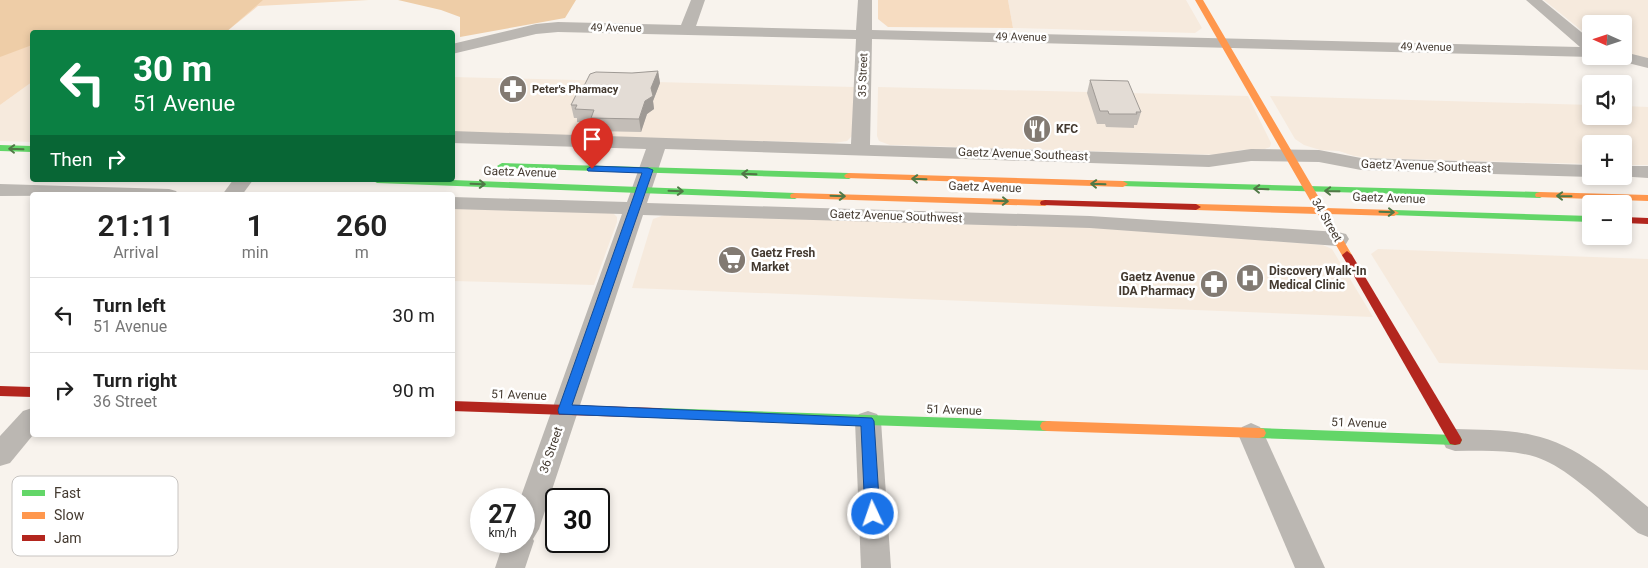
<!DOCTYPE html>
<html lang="en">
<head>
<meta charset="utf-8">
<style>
	body { margin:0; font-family:Roboto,sans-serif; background:#f2f2f2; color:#222; height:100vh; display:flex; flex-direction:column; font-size:19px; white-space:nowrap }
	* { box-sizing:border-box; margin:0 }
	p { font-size:16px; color:#767676 }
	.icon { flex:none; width:28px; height:28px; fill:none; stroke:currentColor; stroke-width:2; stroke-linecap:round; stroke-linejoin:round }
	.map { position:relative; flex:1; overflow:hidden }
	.drawer { position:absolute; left:30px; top:192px; width:425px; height:245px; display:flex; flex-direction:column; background:#fff; border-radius:5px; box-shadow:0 2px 8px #0003 }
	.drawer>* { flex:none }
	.banner { position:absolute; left:30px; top:30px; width:425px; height:152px; border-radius:5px; box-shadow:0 2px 8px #0003; background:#0b8043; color:#fff; overflow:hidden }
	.needle { width:32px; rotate:273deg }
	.buttons { position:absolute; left:1582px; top:15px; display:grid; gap:10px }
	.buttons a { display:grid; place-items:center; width:50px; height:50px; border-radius:5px; background:#fff; box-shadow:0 2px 8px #0003; font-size:25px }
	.speed { position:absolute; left:470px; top:488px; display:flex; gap:10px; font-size:25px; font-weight:700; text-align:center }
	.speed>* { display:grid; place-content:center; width:65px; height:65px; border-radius:50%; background:#fff; box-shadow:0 2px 8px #0003; line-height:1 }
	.speed small { font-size:12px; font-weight:400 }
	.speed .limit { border:2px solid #111; border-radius:8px; background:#fff; color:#111 }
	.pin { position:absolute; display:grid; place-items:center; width:42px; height:42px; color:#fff; margin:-51px -21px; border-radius:50% 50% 50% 0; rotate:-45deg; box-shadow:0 0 5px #0007 }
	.pin .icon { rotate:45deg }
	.me { position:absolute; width:55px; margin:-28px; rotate:357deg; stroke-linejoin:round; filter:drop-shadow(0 0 4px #0008) }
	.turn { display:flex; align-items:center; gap:18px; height:105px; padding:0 20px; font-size:22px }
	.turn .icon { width:65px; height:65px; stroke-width:2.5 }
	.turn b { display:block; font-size:35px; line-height:42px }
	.then { display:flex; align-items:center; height:48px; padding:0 20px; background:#0003; gap:10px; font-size:19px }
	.eta { display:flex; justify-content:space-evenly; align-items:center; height:85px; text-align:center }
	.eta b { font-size:30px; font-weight:600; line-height:35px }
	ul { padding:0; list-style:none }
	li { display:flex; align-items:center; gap:15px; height:75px; padding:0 20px; border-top:1px solid #e0e0e0 }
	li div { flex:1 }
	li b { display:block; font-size:19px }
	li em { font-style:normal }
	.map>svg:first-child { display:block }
</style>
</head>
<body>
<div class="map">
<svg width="1648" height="568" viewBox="0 0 1648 568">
	<rect width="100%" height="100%" fill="#f8f3ed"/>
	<g fill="#f6eadd">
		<polygon points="1008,0 1186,0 1202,28 1195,33 1013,28"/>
		<polygon points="1544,0 1648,0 1648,58 1624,53 1624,24 1591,24 1591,38"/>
		<polygon points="453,77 854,87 852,136 847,141 834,143 453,133"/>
		<polygon points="32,82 32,142 0,141 0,105"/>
		<polygon points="878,87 1248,96 1271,143 1270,147 1265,149 1240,150 1222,155 890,145 879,141 877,136"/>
		<polygon points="1270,96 1591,105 1591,116 1624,116 1624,106 1648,107 1648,165 1624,165 1624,144 1591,144 1591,164 1370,158 1354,156 1339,151 1320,150 1304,145 1295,139"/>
		<polygon points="453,208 613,213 617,217 617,222 594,285 453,281"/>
		<polygon points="667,214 1089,225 1323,245 1332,249 1373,317 632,288 653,219"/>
		<polygon points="1378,249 1648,259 1648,370 1439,363 1371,254"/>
	</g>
	<g fill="#f6dcc1">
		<polygon points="0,0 369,0 258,6 226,32 32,32 32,82 0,105"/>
		<polygon points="878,0 1008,0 1013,28 888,27 878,19"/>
	</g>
	<g fill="#eecda7">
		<polygon points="0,0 263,0 226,32 32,32 32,45 0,57"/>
		<polygon points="398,0 576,0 565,18 460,37 460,17 441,10"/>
	</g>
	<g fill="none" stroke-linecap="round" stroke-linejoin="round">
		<g fill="#bbb7b2" fill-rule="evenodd">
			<polygon points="691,0 705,0 696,26 856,30 858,0 872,0 872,30 1580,47 1526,0 1542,0 1591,40 1591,56 1593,56 1591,57 872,39 870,145 1209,155 1251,149 1319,150 1361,158 1591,165 1591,176 1593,176 1591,177 1361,170 1319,162 1251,161 1209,167 665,149 647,203 1090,216 1338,232 1346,234 1349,239 1346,244 1338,246 1090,228 643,215 539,529 533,539 534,541 525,568 495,568 504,541 524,541 524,499 520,499 622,214 452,209 452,197 627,202 646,149 452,143 452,131 851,144 856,39 558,32 536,34 452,54 452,44 536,24 558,22 681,25"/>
			<polygon points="1624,52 1648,58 1648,68 1612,59 1610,56 1624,56"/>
			<polygon points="1624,166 1648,166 1648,178 1618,176 1624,176"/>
			<polygon points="233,180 253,180 242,195 222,195"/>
			<polygon points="0,184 169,189 176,191 179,195 0,196"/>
			<polygon points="32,408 33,435 10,463 0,466 0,436 23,411"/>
			<polygon points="868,411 877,414 881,421 891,568 861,568 855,421 859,414"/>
			<polygon points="1251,423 1260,427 1264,434 1325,568 1295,568 1238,434 1242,427"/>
			<path d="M 1455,429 C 1480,430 1507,429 1532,435 C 1577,444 1613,478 1648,507 L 1648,537 L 1638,533 C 1610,510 1570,468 1536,457 C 1510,449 1481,451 1455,451 L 1446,448 L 1442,440 L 1446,432 Z"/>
		</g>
		<g fill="#63d668" fill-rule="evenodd">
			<polygon points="0,145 32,146 32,152 0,151"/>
			<polygon points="502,163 849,173 854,176 849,179 499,168 497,166"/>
			<polygon points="372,180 452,180 795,193 800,196 795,199 377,183"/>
			<polygon points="1123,181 1540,192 1545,195 1540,198 1120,186 1118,184 1120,182"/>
			<polygon points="1394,210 1591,216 1591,222 1390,215 1389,213"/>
			<polygon points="658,408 1047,421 1052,422 1054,426 1052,430 1047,431 658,418 653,417 651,413 653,409"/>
			<polygon points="1259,428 1455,435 1460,436 1462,440 1460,444 1455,445 1259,438 1254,437 1252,433 1254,429"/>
		</g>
		<g fill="#ff974d" fill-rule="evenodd">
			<polygon points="1195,0 1203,0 1325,208 1394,210 1399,213 1394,216 1328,214 1352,255 1351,257 1343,257 1318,214 1196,210 1191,207 1196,204 1314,207"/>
			<polygon points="849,173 1123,181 1128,184 1123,187 846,178 844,176 846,174"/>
			<polygon points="1540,192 1648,195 1648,201 1536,197 1535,195 1536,193"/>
			<polygon points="795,193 1045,200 1050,203 1045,206 791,198 790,196 791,194"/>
			<polygon points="1047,421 1259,428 1264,429 1266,433 1264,437 1259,438 1047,431 1042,430 1040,426 1042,422"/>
		</g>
		<g fill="#b3261e" fill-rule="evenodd">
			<polygon points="1045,200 1196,204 1201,207 1196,210 1041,205 1040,203 1041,201"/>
			<polygon points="1624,217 1648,218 1648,224 1624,223"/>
			<polygon points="1347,251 1352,255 1460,436 1462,440 1460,444 1455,445 1450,444 1342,255"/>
			<polygon points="0,386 32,387 32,397 0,396"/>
			<polygon points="452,401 658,408 663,409 665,413 663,417 658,418 452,411"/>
		</g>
	</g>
	<g fill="#c3bdb7">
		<polygon points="658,71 660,83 653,101 654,109 647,114 641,132 594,131 592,123 577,122 577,118 574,118 571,105 632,73"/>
		<polygon points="1090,80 1141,112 1137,125 1134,125 1134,128 1106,127 1105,124 1097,124 1087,93"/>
	</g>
	<polygon fill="#9f9a95" points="658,71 660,83 653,101 654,109 647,114 641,132 639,119 645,101"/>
	<g fill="#e3dcd5" stroke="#9f9a95">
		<polygon points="658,71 651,88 653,96 645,101 639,119 591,118 594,110 575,109 577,105 571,105 579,89 585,84 590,74 596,72 632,73"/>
		<polygon points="1090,80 1128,81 1141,112 1136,112 1137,114 1109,114 1108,111 1100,111"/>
	</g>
	<defs><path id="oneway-shaft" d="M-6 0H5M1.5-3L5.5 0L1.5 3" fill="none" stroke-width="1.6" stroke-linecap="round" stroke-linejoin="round" transform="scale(1.25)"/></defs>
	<g stroke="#507846">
		<use href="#oneway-shaft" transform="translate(16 149) rotate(-178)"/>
		<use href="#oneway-shaft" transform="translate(749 174) rotate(-178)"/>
		<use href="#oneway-shaft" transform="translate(919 179) rotate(-178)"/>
		<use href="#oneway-shaft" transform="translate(478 184) rotate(2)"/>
		<use href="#oneway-shaft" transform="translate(1098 184) rotate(-178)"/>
		<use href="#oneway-shaft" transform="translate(1261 189) rotate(-178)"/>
		<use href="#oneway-shaft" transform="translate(676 191) rotate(2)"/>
		<use href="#oneway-shaft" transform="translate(1332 191) rotate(-179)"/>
		<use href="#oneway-shaft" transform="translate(838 196) rotate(2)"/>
		<use href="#oneway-shaft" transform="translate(1564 196) rotate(-179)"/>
		<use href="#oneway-shaft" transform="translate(1001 201) rotate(2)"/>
		<use href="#oneway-shaft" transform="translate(1387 212) rotate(2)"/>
	</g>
	<polygon fill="#1a73e8" stroke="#114b97" points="592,166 648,168 653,170 572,405 872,418 874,421 880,514 878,518 873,520 868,518 865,514 861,426 559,414 558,410 642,173 588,171 587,169"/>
	<defs>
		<symbol id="pharmacy-disc" viewBox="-11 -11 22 22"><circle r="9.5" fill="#827a72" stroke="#fff"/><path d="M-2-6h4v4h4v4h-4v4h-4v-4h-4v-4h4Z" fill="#fff"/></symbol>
		<symbol id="restaurant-disc" viewBox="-11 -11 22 22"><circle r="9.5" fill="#827a72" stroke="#fff"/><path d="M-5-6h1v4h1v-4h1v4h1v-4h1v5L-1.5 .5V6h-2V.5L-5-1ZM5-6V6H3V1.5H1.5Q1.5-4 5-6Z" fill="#fff"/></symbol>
		<symbol id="supermarket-disc" viewBox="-11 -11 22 22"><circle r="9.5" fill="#827a72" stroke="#fff"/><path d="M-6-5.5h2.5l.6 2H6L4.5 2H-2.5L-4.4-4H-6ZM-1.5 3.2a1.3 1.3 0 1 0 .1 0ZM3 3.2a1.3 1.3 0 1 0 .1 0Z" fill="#fff"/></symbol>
		<symbol id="hospital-disc" viewBox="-11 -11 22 22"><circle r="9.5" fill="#827a72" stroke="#fff"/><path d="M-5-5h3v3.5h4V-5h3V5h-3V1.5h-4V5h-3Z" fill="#fff"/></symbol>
	</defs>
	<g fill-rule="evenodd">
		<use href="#pharmacy-disc" x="497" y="73" width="32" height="32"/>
		<use href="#restaurant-disc" x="1021" y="113" width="32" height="32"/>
		<use href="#supermarket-disc" x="716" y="244" width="32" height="32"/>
		<use href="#hospital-disc" x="1234" y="262" width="32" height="32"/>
		<use href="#pharmacy-disc" x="1198" y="268" width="32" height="32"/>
	</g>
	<g text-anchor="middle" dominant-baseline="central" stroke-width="5" stroke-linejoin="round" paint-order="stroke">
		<g font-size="11" fill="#43392f" stroke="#fff">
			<text transform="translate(616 28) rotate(1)">49 Avenue</text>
			<text transform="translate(1021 37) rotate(1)">49 Avenue</text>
			<text transform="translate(1426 47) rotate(1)">49 Avenue</text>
			<text transform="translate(863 75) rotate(-88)">35 Street</text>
		</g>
		<g font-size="11" font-weight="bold" fill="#43392f" stroke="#fff" text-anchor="start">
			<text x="532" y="89">Peter's Pharmacy</text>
		</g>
		<g font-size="12" font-weight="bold" fill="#43392f" stroke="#fff" text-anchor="start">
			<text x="1056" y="129">KFC</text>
			<text x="751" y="253">Gaetz Fresh<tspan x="751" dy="14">Market</tspan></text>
			<text x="1269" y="271">Discovery Walk-In<tspan x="1269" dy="14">Medical Clinic</tspan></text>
			<text x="1195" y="277" text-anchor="end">Gaetz Avenue<tspan x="1195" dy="14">IDA Pharmacy</tspan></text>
		</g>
		<g font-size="12" fill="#43392f" stroke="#fff">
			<text transform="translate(1023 154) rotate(2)">Gaetz Avenue Southeast</text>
			<text transform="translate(1426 166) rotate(2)">Gaetz Avenue Southeast</text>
			<text transform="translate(520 172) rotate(2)">Gaetz Avenue</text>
			<text transform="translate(985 187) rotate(2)">Gaetz Avenue</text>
			<text transform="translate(1389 198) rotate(2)">Gaetz Avenue</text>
			<text transform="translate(896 216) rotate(2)">Gaetz Avenue Southwest</text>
			<text transform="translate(1327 220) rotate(60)">34 Street</text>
			<text transform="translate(519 395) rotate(2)">51 Avenue</text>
			<text transform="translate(954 410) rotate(2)">51 Avenue</text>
			<text transform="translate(1359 423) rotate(2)">51 Avenue</text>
			<text transform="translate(551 450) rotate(-71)">36 Street</text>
		</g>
	</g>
	<rect x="12" y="476" width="166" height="80" rx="8" fill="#fff" stroke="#c7c4c1" stroke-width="1"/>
	<rect x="22" y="490" width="23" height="6" fill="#63d668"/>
	<rect x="22" y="512" width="23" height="7" fill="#ff974d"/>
	<rect x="22" y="535" width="23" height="6" fill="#b3261e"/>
	<g font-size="14" fill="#43392f">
		<text x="54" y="498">Fast</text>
		<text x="54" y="520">Slow</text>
		<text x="54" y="543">Jam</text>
	</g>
</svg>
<div class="buttons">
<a><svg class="needle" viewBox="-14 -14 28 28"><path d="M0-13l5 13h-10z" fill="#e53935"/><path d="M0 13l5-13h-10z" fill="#767676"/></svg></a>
<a><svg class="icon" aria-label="sound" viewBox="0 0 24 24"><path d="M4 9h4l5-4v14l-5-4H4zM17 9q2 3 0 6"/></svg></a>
<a>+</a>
<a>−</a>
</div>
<div class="speed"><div>27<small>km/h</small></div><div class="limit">30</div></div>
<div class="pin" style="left:592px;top:169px;background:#d93025"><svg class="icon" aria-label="arrive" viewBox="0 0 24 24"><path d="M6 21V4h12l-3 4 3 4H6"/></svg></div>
<svg class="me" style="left:873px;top:514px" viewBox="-20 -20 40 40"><circle r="17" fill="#1a73e8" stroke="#fff" stroke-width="3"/><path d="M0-11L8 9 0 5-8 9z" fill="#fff"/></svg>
<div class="banner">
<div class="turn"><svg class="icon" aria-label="left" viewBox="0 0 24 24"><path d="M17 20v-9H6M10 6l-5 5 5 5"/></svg><div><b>30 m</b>51 Avenue</div></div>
<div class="then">Then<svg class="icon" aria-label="right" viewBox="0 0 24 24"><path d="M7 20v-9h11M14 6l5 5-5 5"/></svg></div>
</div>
<section class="drawer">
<div class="eta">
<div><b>21:11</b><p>Arrival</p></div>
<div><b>1</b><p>min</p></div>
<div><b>260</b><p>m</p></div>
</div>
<ul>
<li><svg class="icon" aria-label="left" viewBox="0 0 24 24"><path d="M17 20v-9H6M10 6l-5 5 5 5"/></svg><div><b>Turn left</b><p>51 Avenue</p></div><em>30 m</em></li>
<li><svg class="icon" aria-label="right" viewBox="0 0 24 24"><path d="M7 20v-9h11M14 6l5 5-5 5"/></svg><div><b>Turn right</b><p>36 Street</p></div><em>90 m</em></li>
</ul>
</section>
</div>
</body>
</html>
